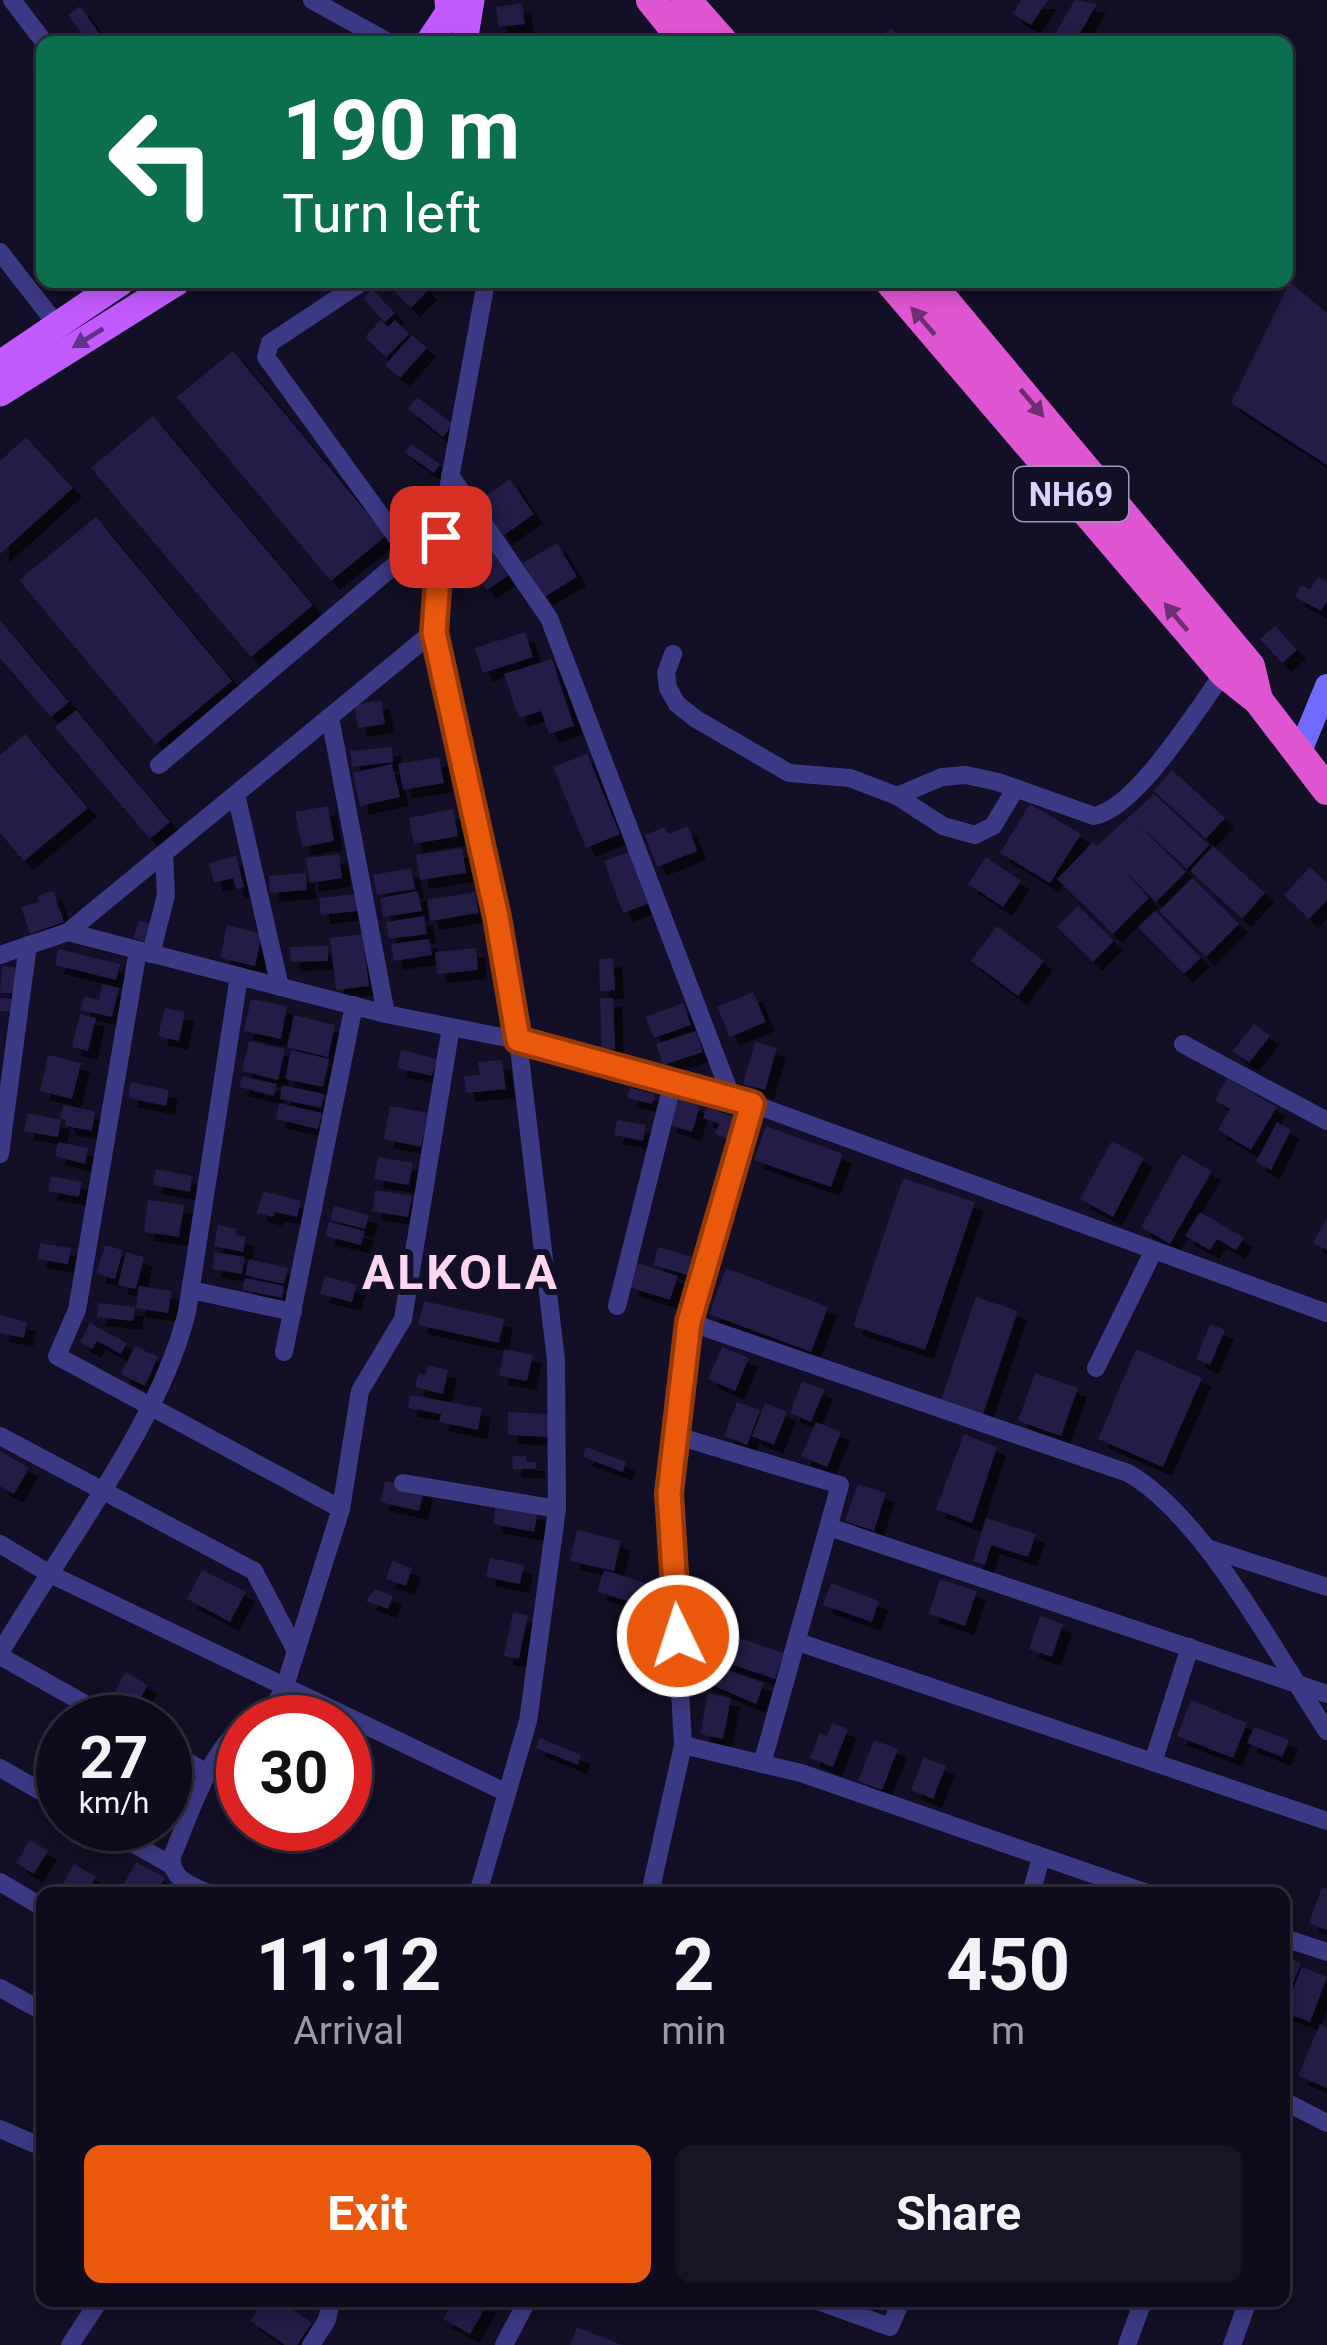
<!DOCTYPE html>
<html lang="en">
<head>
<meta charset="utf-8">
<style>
	body { margin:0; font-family:Roboto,sans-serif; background:#171425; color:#f1f3f6; height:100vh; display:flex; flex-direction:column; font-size:45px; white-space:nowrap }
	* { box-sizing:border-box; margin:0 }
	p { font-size:39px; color:#9b9ba3 }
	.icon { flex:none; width:66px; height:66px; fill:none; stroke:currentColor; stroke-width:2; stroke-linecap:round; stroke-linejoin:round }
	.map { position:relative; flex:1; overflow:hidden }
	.panel { position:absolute; left:36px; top:1887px; width:1254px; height:420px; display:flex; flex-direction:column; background:#0e0b1c; border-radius:18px; box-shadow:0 6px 18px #0003,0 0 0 3px #2e2b3b }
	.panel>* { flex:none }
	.top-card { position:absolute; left:36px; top:36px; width:1257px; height:252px; border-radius:18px; box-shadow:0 6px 18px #0003,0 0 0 3px #2e2b3b; background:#0b6e4f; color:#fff; overflow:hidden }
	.speed { position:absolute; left:36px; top:1695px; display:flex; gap:24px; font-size:60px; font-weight:700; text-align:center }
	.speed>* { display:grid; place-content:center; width:156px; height:156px; border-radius:50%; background:#0e0b1c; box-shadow:0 6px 18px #0003,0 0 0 3px #2e2b3b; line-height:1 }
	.speed small { font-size:30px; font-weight:400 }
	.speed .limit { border:18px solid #d22; background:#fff; color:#111 }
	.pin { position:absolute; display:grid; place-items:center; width:102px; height:102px; color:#fff; margin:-51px; border-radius:24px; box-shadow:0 6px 18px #0006 }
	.me { position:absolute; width:132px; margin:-66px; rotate:356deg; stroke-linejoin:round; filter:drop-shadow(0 0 9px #0008) }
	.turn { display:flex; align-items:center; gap:42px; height:252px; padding:0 48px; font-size:54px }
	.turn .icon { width:156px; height:156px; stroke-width:2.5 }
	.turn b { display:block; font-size:84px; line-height:102px }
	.eta { display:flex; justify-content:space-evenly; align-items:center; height:204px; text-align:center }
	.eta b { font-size:72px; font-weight:700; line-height:84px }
	.primary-button { display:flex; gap:24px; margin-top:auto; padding:24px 48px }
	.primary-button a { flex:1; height:138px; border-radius:18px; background:#ea580c; color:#fff; font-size:48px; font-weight:700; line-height:138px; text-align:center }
	.primary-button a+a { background:#171425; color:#f1f3f6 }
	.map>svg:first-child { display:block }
</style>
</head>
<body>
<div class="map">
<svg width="1327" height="2345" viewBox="0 0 1327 2345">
	<defs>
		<filter id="shadow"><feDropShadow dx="9" dy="9" stdDeviation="0" flood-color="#0009"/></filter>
	</defs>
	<rect width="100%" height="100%" fill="#130f26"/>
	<g fill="#241b47" filter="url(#shadow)">
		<polygon points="1021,0 1048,0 1031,25 1013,14"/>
		<polygon points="1075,0 1097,4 1075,42 1058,42 1052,39"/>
		<polygon points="522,3 525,24 499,27 496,7"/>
		<polygon points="80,6 99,33 87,41 68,15"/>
		<polygon points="892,28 903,42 873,42"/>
		<polygon points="385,282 420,282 428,291 411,308"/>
		<polygon points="1290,282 1327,313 1327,465 1231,403"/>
		<polygon points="372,289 395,313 385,322 363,299"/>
		<polygon points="381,320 388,327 395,320 409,334 386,358 365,337"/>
		<polygon points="412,335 427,348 400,378 385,365"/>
		<polygon points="233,351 386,536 331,581 177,397"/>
		<polygon points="417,397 453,424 443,437 408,409"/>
		<polygon points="153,416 313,605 251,657 91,468"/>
		<polygon points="26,437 73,488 0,554 0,461"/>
		<polygon points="411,444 440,464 434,473 404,452"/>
		<polygon points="510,479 534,514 503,536 478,501"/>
		<polygon points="96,517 232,681 156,744 19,580"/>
		<polygon points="557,543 577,577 544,597 523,563"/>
		<polygon points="488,546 508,576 487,590 467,560"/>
		<polygon points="1318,577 1327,582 1327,601 1321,611 1295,597 1301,585 1310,590"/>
		<polygon points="0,620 69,702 51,717 0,658"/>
		<polygon points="1275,626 1297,650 1282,663 1260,639"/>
		<polygon points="525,632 533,657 483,673 475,648"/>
		<polygon points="552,659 574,726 549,734 541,711 519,718 504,674"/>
		<polygon points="381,700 385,724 358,728 354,705"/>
		<polygon points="76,710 170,822 150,839 55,727"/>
		<polygon points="25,734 88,808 24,861 0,833 0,755"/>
		<polygon points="392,747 393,762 352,767 350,751"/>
		<polygon points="587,754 620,834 586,848 553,767"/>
		<polygon points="439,757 444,783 403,790 398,764"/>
		<polygon points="392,764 400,797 360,806 353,773"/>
		<polygon points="1172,770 1225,818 1206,839 1154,791"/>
		<polygon points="1154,794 1209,845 1187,869 1137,823 1186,872 1156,902 1122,868 1149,898 1113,934 1057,879 1093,842 1097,846"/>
		<polygon points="1030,804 1081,834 1050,883 1000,853"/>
		<polygon points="328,806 334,841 302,847 295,812"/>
		<polygon points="453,809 458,836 414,844 409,818"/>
		<polygon points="688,826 697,851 657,867 645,835 665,827 668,834"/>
		<polygon points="1213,846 1265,893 1242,919 1190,871"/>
		<polygon points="462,848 466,873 420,880 416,855"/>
		<polygon points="629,852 648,904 623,913 604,861"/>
		<polygon points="339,854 342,878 310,883 306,858"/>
		<polygon points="236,856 244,887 236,889 233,878 214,883 209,863"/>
		<polygon points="986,857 1021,881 1003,907 968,884"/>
		<polygon points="1310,867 1327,883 1327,900 1309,919 1284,895"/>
		<polygon points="411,868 415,889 377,895 373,875"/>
		<polygon points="306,873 307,890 270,893 269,876"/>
		<polygon points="1192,878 1239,924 1206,957 1159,911"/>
		<polygon points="53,891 64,922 30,934 21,907 39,902 37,896"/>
		<polygon points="418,891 422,911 383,917 380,898"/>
		<polygon points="475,892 479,913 430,921 427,900"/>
		<polygon points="356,894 357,911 321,915 319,898"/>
		<polygon points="1078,906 1114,941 1093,962 1057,927"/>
		<polygon points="1155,911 1201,958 1184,974 1138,927"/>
		<polygon points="424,916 427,934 389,939 386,922"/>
		<polygon points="139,921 156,926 151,943 133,938"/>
		<polygon points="227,925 262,934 255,966 220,958"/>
		<polygon points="997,926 1044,961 1018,996 971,961"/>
		<polygon points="363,934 369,986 336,990 330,938"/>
		<polygon points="429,939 432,955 394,961 391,944"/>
		<polygon points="328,946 328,961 291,962 290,947"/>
		<polygon points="476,948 478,970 437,974 435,952"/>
		<polygon points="58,949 120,964 116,980 55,965"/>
		<polygon points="613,958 615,990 600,991 599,959"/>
		<polygon points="2,966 16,967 15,993 0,993"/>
		<polygon points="102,984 119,988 112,1017 81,1010 84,996 99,1000"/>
		<polygon points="753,992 766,1022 730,1037 717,1007"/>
		<polygon points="0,998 13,999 12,1012 0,1011"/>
		<polygon points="600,998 613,998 615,1049 602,1050"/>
		<polygon points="251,999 287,1006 281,1039 244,1031"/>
		<polygon points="683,1003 691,1025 654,1038 645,1017"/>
		<polygon points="165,1008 185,1012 179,1041 158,1036"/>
		<polygon points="80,1014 96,1018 88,1051 72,1047"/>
		<polygon points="294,1015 335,1025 328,1057 287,1047"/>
		<polygon points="1254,1024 1270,1036 1249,1063 1233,1051"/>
		<polygon points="696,1031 703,1052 663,1065 656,1044"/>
		<polygon points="249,1041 285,1049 278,1080 242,1071"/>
		<polygon points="755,1042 777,1048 765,1090 743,1084"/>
		<polygon points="291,1050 329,1059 323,1087 285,1079"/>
		<polygon points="401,1050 437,1059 432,1076 397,1068"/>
		<polygon points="48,1055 81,1063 72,1099 40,1091"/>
		<polygon points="502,1060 506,1089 466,1093 464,1076 480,1075 478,1062"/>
		<polygon points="242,1076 277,1084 274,1096 239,1087"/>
		<polygon points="1227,1078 1277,1107 1251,1150 1218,1130 1230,1109 1215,1100"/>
		<polygon points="131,1082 169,1090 166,1106 128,1098"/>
		<polygon points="282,1085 324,1094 321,1108 280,1099"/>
		<polygon points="630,1088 655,1094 652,1104 627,1098"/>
		<polygon points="676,1097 700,1106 692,1132 667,1124"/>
		<polygon points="279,1103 322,1113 318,1129 276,1119"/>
		<polygon points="63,1105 95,1111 92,1131 66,1126 66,1120 60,1119"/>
		<polygon points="390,1106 428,1113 421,1147 384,1139"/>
		<polygon points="707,1107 736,1118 729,1139 715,1134 719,1124 703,1118"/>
		<polygon points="28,1113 61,1120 58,1137 24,1131"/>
		<polygon points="617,1120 646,1125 643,1141 614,1135"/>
		<polygon points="1277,1122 1291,1130 1271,1170 1256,1162"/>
		<polygon points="766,1126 843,1154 831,1187 754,1160"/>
		<polygon points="1112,1141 1144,1158 1113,1217 1080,1199"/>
		<polygon points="58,1142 88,1148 85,1164 55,1156"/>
		<polygon points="1182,1154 1212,1171 1170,1244 1141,1227"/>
		<polygon points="378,1157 413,1163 409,1185 374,1179"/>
		<polygon points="156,1169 192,1176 190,1192 153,1185"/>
		<polygon points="51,1176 82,1182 79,1197 48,1191"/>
		<polygon points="903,1178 975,1202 925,1350 853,1326"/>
		<polygon points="375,1190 412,1196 408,1217 372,1211"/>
		<polygon points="263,1191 301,1201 297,1217 275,1212 273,1217 257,1213"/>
		<polygon points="148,1200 184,1205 179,1237 144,1232"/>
		<polygon points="334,1206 369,1215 365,1229 331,1220"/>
		<polygon points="1200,1212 1244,1238 1236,1250 1217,1239 1210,1250 1185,1236"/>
		<polygon points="1327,1218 1327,1250 1313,1243"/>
		<polygon points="329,1222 365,1231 361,1245 325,1236"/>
		<polygon points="218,1225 237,1229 236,1235 246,1237 243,1252 214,1246"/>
		<polygon points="40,1243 71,1248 68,1264 37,1259"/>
		<polygon points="105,1245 123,1250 115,1279 96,1274"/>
		<polygon points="658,1247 693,1257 688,1275 653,1265"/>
		<polygon points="126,1252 144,1257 136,1289 118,1285"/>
		<polygon points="214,1252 245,1257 242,1274 212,1269"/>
		<polygon points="249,1259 288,1268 284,1284 245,1275"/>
		<polygon points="637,1263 678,1276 670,1300 629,1287"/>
		<polygon points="726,1268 828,1307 811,1352 709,1314"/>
		<polygon points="325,1276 357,1285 352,1302 320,1294"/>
		<polygon points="245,1278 284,1286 282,1298 242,1290"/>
		<polygon points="139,1286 172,1291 168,1313 136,1308"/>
		<polygon points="976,1297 1018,1311 983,1414 941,1400"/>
		<polygon points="424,1301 504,1319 499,1343 418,1325"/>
		<polygon points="99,1303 135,1307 133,1321 97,1317"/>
		<polygon points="0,1315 27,1322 24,1338 0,1333"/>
		<polygon points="90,1323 127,1343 121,1354 97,1341 92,1349 80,1342"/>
		<polygon points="1210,1324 1225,1330 1210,1365 1196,1359"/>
		<polygon points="135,1346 158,1357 145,1386 121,1374"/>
		<polygon points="722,1347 749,1358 735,1391 708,1379"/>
		<polygon points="504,1349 533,1355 527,1381 499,1376"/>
		<polygon points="1136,1349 1202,1378 1163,1467 1098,1439"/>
		<polygon points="428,1365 448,1370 443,1394 415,1387 418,1373 426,1375"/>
		<polygon points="1035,1373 1078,1388 1061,1436 1018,1421"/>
		<polygon points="802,1381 824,1390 811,1422 790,1413"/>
		<polygon points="410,1395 482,1408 478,1430 439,1422 441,1414 408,1408"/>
		<polygon points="737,1402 760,1410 747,1445 724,1436"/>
		<polygon points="765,1403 787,1412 774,1445 752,1436"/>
		<polygon points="508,1412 550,1414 549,1437 508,1435"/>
		<polygon points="816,1422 841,1432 827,1467 801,1456"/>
		<polygon points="964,1434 997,1447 972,1523 936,1509"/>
		<polygon points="586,1447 626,1462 623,1472 583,1457"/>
		<polygon points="0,1451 29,1468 14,1494 0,1486"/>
		<polygon points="512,1456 526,1456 526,1462 536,1462 536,1469 513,1469"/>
		<polygon points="385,1481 424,1490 419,1511 380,1502"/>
		<polygon points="858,1484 886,1493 874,1531 845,1521"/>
		<polygon points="496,1504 538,1512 534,1532 493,1524"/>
		<polygon points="986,1518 1036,1534 1028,1557 991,1545 985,1565 973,1561"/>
		<polygon points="577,1530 621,1541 614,1571 570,1561"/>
		<polygon points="490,1558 524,1565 520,1584 486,1577"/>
		<polygon points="392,1561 412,1568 406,1586 386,1579"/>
		<polygon points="202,1570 246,1592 230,1622 187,1599"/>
		<polygon points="604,1570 668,1590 662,1611 597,1592"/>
		<polygon points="940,1579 977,1591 965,1626 929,1614"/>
		<polygon points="831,1583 879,1601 872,1622 823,1605"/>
		<polygon points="375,1589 393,1596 388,1609 366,1601"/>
		<polygon points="513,1612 528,1615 519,1659 504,1656"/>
		<polygon points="1040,1616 1063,1624 1052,1657 1029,1649"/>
		<polygon points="706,1627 784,1653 775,1679 697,1653"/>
		<polygon points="709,1664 764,1683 756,1704 703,1681"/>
		<polygon points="126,1672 148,1685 132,1712 110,1699"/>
		<polygon points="708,1693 731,1698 723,1739 700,1734"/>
		<polygon points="1191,1700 1247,1723 1233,1758 1177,1736"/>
		<polygon points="832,1723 848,1729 833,1767 810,1758 820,1733 827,1736"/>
		<polygon points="1254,1727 1289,1740 1282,1757 1247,1743"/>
		<polygon points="540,1738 581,1755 578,1765 536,1748"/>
		<polygon points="874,1740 898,1749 882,1790 858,1781"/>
		<polygon points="924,1757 946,1766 933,1799 911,1790"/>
		<polygon points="30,1840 48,1851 34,1874 16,1863"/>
		<polygon points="136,1862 165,1878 156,1893 119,1893"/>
		<polygon points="74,1864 96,1877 87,1893 58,1893"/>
		<polygon points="1322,1887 1327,1889 1327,1930 1309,1923"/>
		<polygon points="1284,1957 1301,1963 1284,2007"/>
		<polygon points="1302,1967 1327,1977 1310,2022 1284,2012"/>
		<polygon points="1320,2024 1327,2027 1327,2088 1298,2076"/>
		<polygon points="264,2301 280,2301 312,2323 297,2345 285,2345 250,2321"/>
		<polygon points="454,2301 488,2303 470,2334 443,2319"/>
		<polygon points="577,2327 622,2345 570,2345"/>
	</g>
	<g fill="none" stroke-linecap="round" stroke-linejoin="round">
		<g stroke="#3d3a85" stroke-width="18">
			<polyline points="12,0 44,42"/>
			<polyline points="312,0 388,42"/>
			<polyline points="0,252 57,325"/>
			<polyline points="450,475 549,618 731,1096"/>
			<path d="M 673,654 L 666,673 L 668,688 L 677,704 L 696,719 L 789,773 L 850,778 L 897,796 L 942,777 L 966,775 L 998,782 L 1094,816 C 1137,808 1196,710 1224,673"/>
			<polyline points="330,717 386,1014"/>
			<polyline points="159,765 397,563 400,542 266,357 270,343 362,282"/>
			<polyline points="236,794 280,987"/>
			<polyline points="897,796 943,826 975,835 993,826 1016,788"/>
			<polyline points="68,932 386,1014 522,1041 731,1096 1327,1313"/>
			<polyline points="138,950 77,1310 57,1356 341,1509"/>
			<polyline points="151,954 166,895 164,853"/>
			<polyline points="0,955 68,932 433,632"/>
			<polyline points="1183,1044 1327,1121"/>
			<polyline points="0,1154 28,945"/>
			<polyline points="191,1290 293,1312"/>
			<polyline points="617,1306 673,1081"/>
			<path d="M 689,1322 L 1128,1473 C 1204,1516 1277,1656 1327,1731"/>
			<polyline points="284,1352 354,1005"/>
			<polyline points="1096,1368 1153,1252"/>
			<polyline points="674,1435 840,1485 762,1764"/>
			<polyline points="0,1436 254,1571 296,1651"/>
			<polyline points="403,1483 557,1509"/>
			<polyline points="829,1527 1327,1694"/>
			<polyline points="0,1544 48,1573 507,1793"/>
			<polyline points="1207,1548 1327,1587"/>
			<polyline points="798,1642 1327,1821"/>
			<path d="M 0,1653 C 60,1550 159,1426 187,1312 L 239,976"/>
			<polyline points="0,1656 117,1722"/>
			<polyline points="251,1722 275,1705 285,1686 341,1509 360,1391 403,1319 451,1027"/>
			<polyline points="683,1745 801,1773 1147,1893"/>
			<polyline points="165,1749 209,1774"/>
			<polyline points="1153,1762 1190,1647"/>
			<polyline points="0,1768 63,1804"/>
			<polyline points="99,1824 171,1865"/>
			<polyline points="0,1882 42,1907"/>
			<path d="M 208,1893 C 190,1885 170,1879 172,1856 C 188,1819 210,1750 243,1727"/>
			<polyline points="478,1893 528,1721 557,1509 556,1360 518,1040 497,917 433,632 447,495 486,282"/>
			<polyline points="650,1893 683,1745 669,1493 674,1435 689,1322 752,1104"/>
			<polyline points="1031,1893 1041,1858"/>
			<polyline points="1284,1938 1327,1952"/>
			<polyline points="0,1988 42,2011"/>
			<polyline points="1284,2101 1327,2123"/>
			<polyline points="0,2129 42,2147"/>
			<polyline points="818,2301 890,2327 901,2301"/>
			<polyline points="70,2345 99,2301"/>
			<polyline points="311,2345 327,2320 331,2301"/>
			<polyline points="504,2345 527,2301"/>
			<polyline points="1127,2345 1143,2301"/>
			<polyline points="1232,2345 1248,2301"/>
		</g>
		<polyline stroke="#6f6bff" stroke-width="24" points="1298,756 1327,686"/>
		<g stroke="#c25bff" stroke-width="27">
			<polyline points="429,42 449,12 448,0"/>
			<polyline points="464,42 471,0"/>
			<polyline points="0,364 121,282"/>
			<polyline points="0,393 177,282"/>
		</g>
		<g stroke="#e055d1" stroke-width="30">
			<polyline points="651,0 685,42"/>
			<polyline points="686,0 723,42"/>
			<polyline points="890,282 1224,673 1258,700 1327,790"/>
			<polyline points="929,282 1250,666 1258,700"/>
		</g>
	</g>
	<defs><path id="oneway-solid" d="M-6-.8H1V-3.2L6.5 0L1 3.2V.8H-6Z" transform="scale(3)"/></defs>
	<g fill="#6f2e73">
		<use href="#oneway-solid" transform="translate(923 321) rotate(-131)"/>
		<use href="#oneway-solid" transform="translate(1032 403) rotate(50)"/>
		<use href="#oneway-solid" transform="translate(1176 617) rotate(-130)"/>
	</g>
	<use fill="#623188" href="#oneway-solid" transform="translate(88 338) rotate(148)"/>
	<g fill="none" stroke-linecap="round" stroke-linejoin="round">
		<defs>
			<polyline id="route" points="441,537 434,632 497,917 518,1040 752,1104 689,1322 669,1493 678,1636"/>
		</defs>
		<use href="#route" stroke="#983908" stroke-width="30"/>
		<use href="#route" stroke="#ea580c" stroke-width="21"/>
	</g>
	<g text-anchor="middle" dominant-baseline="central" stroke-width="12" stroke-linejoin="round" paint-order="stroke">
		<rect fill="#130f26" stroke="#9e99be" stroke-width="3" x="1014" y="467" width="114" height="54" rx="9"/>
		<g font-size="33" font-weight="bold" fill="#d9d4ff">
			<text x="1071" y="494">NH69</text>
		</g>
		<g font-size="48" font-weight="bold" letter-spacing="3" fill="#ffd6f0" stroke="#130f26">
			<text x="461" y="1272">ALKOLA</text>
		</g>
	</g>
</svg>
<div class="speed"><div>27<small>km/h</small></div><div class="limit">30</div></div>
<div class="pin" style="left:441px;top:537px;background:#d93025"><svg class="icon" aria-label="arrive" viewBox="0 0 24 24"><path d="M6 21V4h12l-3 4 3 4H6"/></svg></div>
<svg class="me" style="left:678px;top:1636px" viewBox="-20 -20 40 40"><circle r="17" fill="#ea580c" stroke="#fff" stroke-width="3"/><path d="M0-11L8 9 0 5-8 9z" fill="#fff"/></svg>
<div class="top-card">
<div class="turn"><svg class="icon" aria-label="left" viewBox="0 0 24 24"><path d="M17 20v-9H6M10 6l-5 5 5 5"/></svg><div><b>190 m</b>Turn left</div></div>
</div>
<section class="panel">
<div class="eta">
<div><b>11:12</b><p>Arrival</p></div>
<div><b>2</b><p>min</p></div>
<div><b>450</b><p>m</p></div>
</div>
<div class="primary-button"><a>Exit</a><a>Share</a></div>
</section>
</div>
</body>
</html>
